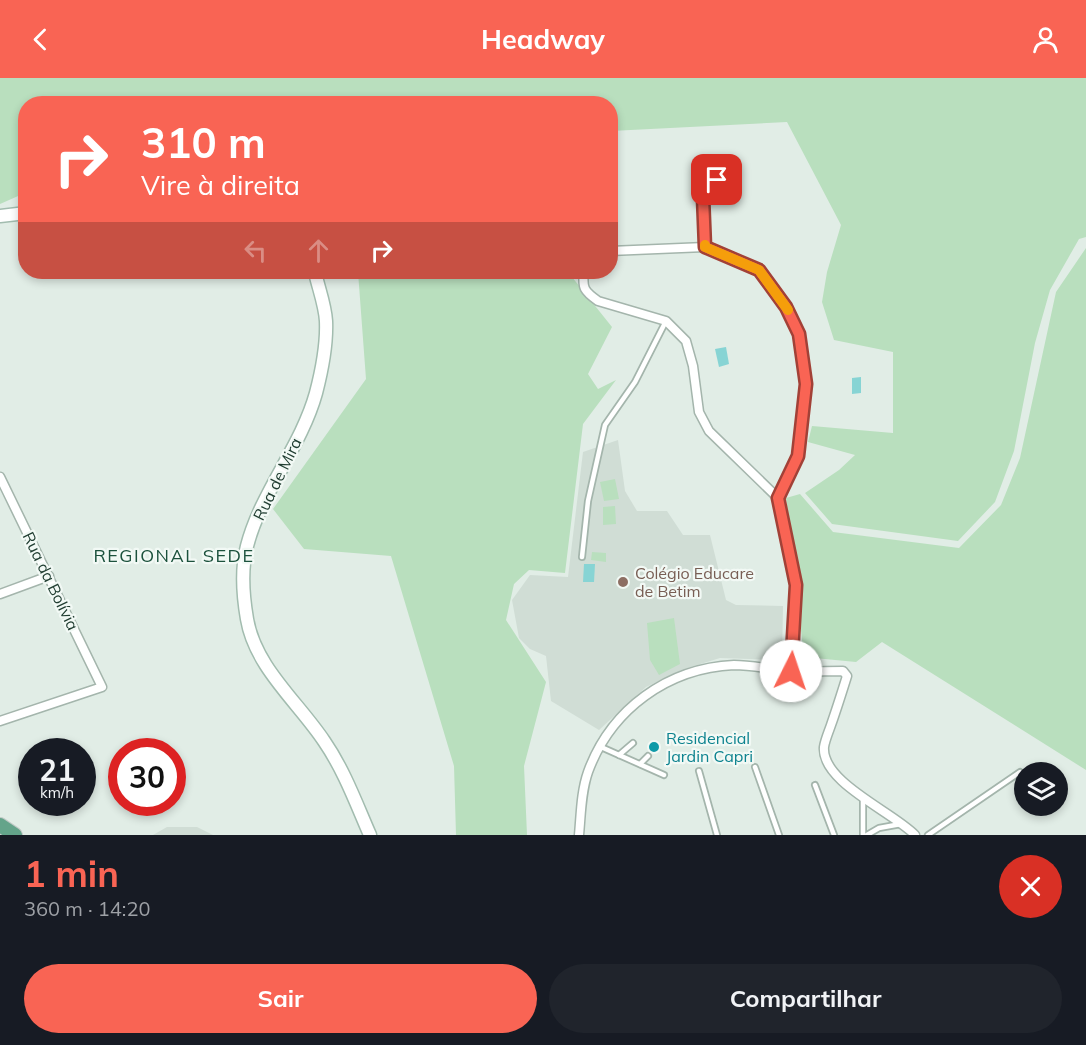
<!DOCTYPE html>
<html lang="pt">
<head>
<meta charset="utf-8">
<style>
	body { margin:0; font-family:Mulish,sans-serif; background:#20242c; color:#f1f3f6; height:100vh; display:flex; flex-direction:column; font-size:22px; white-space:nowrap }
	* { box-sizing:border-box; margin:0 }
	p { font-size:20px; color:#9ea1a6 }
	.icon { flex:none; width:33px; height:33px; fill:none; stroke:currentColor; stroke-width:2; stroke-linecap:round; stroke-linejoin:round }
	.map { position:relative; height:757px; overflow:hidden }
	.sheet { display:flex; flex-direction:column; background:#171b24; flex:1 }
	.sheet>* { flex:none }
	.top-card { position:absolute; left:18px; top:18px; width:600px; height:183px; border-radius:24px; box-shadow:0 3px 9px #0003; background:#f96454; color:#fff; overflow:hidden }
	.fabs { position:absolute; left:1014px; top:684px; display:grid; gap:12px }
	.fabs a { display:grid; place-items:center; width:54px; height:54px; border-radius:50%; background:#171b24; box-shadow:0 3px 9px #0003; font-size:30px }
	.speed { position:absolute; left:18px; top:660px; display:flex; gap:12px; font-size:30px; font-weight:700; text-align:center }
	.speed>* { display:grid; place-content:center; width:78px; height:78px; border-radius:50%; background:#171b24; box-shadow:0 3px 9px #0003; line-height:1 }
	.speed small { font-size:15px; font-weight:400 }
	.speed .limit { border:9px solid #d22; background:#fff; color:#111 }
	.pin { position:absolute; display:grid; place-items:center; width:51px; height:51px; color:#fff; margin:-26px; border-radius:12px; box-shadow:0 3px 9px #0006 }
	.me { position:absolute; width:66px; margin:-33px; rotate:4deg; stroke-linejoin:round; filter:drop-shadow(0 0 4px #0008) }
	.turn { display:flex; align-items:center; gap:21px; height:126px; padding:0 24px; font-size:27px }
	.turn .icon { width:78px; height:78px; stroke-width:2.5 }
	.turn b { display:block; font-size:42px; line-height:51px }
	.lanes { display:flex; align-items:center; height:57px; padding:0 24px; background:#0003; justify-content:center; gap:30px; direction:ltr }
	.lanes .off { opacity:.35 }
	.round { display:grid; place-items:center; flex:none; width:63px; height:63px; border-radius:32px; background:#20242c }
	.head { display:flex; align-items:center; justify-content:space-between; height:102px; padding:0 24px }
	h1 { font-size:36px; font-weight:700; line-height:45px; color:#f96454 }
	.cta { display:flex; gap:12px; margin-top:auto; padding:12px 24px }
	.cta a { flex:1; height:69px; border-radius:36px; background:#f96454; color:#fff; font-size:24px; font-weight:700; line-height:69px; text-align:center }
	.cta a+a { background:#20242c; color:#f1f3f6 }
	header { display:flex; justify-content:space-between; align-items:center; height:78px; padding:0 24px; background:#f96454; color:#fff; font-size:27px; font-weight:700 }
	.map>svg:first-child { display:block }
</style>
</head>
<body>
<header><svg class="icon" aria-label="back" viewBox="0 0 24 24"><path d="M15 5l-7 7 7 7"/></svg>Headway<svg class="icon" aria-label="person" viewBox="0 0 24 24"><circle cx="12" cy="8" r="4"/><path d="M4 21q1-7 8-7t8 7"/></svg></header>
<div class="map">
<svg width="1086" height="757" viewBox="0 0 1086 757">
	<rect width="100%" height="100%" fill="#e1ede6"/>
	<g fill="#d0ddd5">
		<polygon points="618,362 625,413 637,433 667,433 683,457 710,457 726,522 736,527 783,528 782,582 720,580 684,591 646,609 599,652 551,623 546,578 530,571 519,560 512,522 530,497 568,499 583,374"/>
		<polygon points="167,749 197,749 213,757 153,757"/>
	</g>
	<g fill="#b9dfbe">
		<polygon points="0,0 1086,0 1086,159 1079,161 1050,212 1035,265 1014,373 995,424 958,463 832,446 805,415 839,392 855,377 808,364 812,348 893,355 893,274 834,262 822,224 827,194 841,147 787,44 611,53 610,26 26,26 25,115 0,126"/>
		<polygon points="1086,170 1086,692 882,564 856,584 804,579 786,420 800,416 833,454 959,470 1001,427 1020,380 1056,214"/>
		<polygon points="358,194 568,194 612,249 588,296 598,311 616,302 583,346 565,495 529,492 514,506 506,542 546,604 524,688 527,757 456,757 454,688 391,478 304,471 273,431 366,301"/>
		<polygon points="615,401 619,421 604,423 600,404"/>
		<polygon points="615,428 616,446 603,447 603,429"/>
		<polygon points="592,474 606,475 606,484 591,482"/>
		<polygon points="674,540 680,586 659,597 650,582 647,545"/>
	</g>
	<g fill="#87d4d4">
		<polygon points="726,269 729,286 719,289 715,271"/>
		<polygon points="861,299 861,315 852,316 852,300"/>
		<polygon points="584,486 595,486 594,504 583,504"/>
	</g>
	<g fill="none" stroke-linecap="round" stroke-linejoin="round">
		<defs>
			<g id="lane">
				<polyline points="705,169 703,119 706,108 717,102"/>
				<polyline points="582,479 588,423 605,347 635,304 666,243"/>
				<polyline points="601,669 664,697"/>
				<polyline points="619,677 633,665"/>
				<polyline points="640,686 648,678"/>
				<polyline points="755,689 779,757"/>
				<polyline points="699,693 717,757"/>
				<polyline points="815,707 834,757"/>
				<polyline points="863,757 863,721"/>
				<polyline points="867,757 879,750 901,746"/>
				<polyline points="928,757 1020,694"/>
			</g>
			<g id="street">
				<polyline points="610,173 705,169 759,192 786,229 799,256 806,306 798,378 778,420"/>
				<path d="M 584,194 C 582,210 584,213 598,223 L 666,243 L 686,263 L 693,288 L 699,334 L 709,353 L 778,420 L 797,507 L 791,593"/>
				<polyline points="0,399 102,609 0,643"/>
				<polyline points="0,516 49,498"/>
				<path d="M 579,757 C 581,736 581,714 588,694 C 611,631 668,590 734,587 C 752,587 770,591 788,593 C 806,594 825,593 843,593 L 847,598 C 842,614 837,630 831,647 C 829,653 825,662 824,669 C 821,704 893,734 915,757"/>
			</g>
			<g id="secondary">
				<polyline points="0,138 26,135"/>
				<path d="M 315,194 C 318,209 325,226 326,243 C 327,266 322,292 316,315 C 301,369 261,414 247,468 C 241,491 243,518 247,541 C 255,589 298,624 324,663 C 344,692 356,725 370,757"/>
			</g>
			<polyline id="primary" points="0,747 15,757"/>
		</defs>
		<use href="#lane" stroke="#a4b5ac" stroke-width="8"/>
		<use href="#street" stroke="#a4b5ac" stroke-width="11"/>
		<use href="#secondary" stroke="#a2bcaf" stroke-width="15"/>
		<use href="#primary" stroke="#c1c9c6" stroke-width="16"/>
		<use href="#lane" stroke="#fff" stroke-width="4.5"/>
		<use href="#street" stroke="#fff" stroke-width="8"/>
		<use href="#secondary" stroke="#fff" stroke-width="12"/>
		<use href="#primary" stroke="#64a48a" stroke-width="14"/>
	</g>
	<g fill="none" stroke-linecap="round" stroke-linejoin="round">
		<defs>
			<polyline id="route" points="717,102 706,108 703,119 705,169 759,192 786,229 799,256 806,306 798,378 778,420 796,507 791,593"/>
		</defs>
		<use href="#route" stroke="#a24137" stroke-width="15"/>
		<use href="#route" stroke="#f96454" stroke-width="10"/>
		<polyline stroke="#f59e0b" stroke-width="10" points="705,167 705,169 759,192 788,232"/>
	</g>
	<circle fill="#8d6e63" stroke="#f2f9f5" stroke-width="2" cx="623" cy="504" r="6"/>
	<circle fill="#0f9aa8" stroke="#f2f9f5" stroke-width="2" cx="654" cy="669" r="6"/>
	<g text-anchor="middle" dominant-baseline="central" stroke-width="4.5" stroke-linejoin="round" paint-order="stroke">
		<g font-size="16" fill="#213e32" stroke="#f2f9f5">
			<text transform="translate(277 401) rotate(-64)">Rua de Mira</text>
			<text transform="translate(51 503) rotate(64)">Rua da Bolívia</text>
		</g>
		<g font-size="16" fill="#785e54" stroke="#f2f9f5" text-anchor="start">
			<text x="635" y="495">Colégio Educare<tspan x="635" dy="18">de Betim</tspan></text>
		</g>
		<g font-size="16" fill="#0d838f" stroke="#f2f9f5" text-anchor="start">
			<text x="666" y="660">Residencial<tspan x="666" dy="18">Jardin Capri</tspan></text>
		</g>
		<g font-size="18" letter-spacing="1.5" fill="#1c523d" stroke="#f2f9f5">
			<text x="174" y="477">REGIONAL SEDE</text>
		</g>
	</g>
</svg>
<div class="fabs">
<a><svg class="icon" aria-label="layers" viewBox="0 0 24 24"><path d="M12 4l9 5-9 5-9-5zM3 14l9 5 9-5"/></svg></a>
</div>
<div class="speed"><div>21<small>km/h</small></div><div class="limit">30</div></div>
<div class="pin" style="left:717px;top:102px;background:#d93025"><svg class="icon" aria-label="arrive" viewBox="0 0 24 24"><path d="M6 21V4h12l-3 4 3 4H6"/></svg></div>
<svg class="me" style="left:791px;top:593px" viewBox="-20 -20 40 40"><circle r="19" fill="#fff"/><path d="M0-13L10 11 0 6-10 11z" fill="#f96454"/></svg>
<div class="top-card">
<div class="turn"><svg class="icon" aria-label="right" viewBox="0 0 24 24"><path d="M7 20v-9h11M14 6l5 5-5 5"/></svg><div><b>310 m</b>Vire à direita</div></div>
<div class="lanes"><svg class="icon off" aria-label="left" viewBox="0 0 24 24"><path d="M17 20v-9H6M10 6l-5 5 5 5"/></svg><svg class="icon off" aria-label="ahead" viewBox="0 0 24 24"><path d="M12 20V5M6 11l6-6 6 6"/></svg><svg class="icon" aria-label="right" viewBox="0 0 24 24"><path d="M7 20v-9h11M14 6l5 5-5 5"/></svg></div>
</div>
</div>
<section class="sheet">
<div class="head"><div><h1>1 min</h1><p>360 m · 14:20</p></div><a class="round" style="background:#d93025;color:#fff"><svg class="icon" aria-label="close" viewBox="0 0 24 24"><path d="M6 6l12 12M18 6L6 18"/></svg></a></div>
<div class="cta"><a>Sair</a><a>Compartilhar</a></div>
</section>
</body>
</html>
